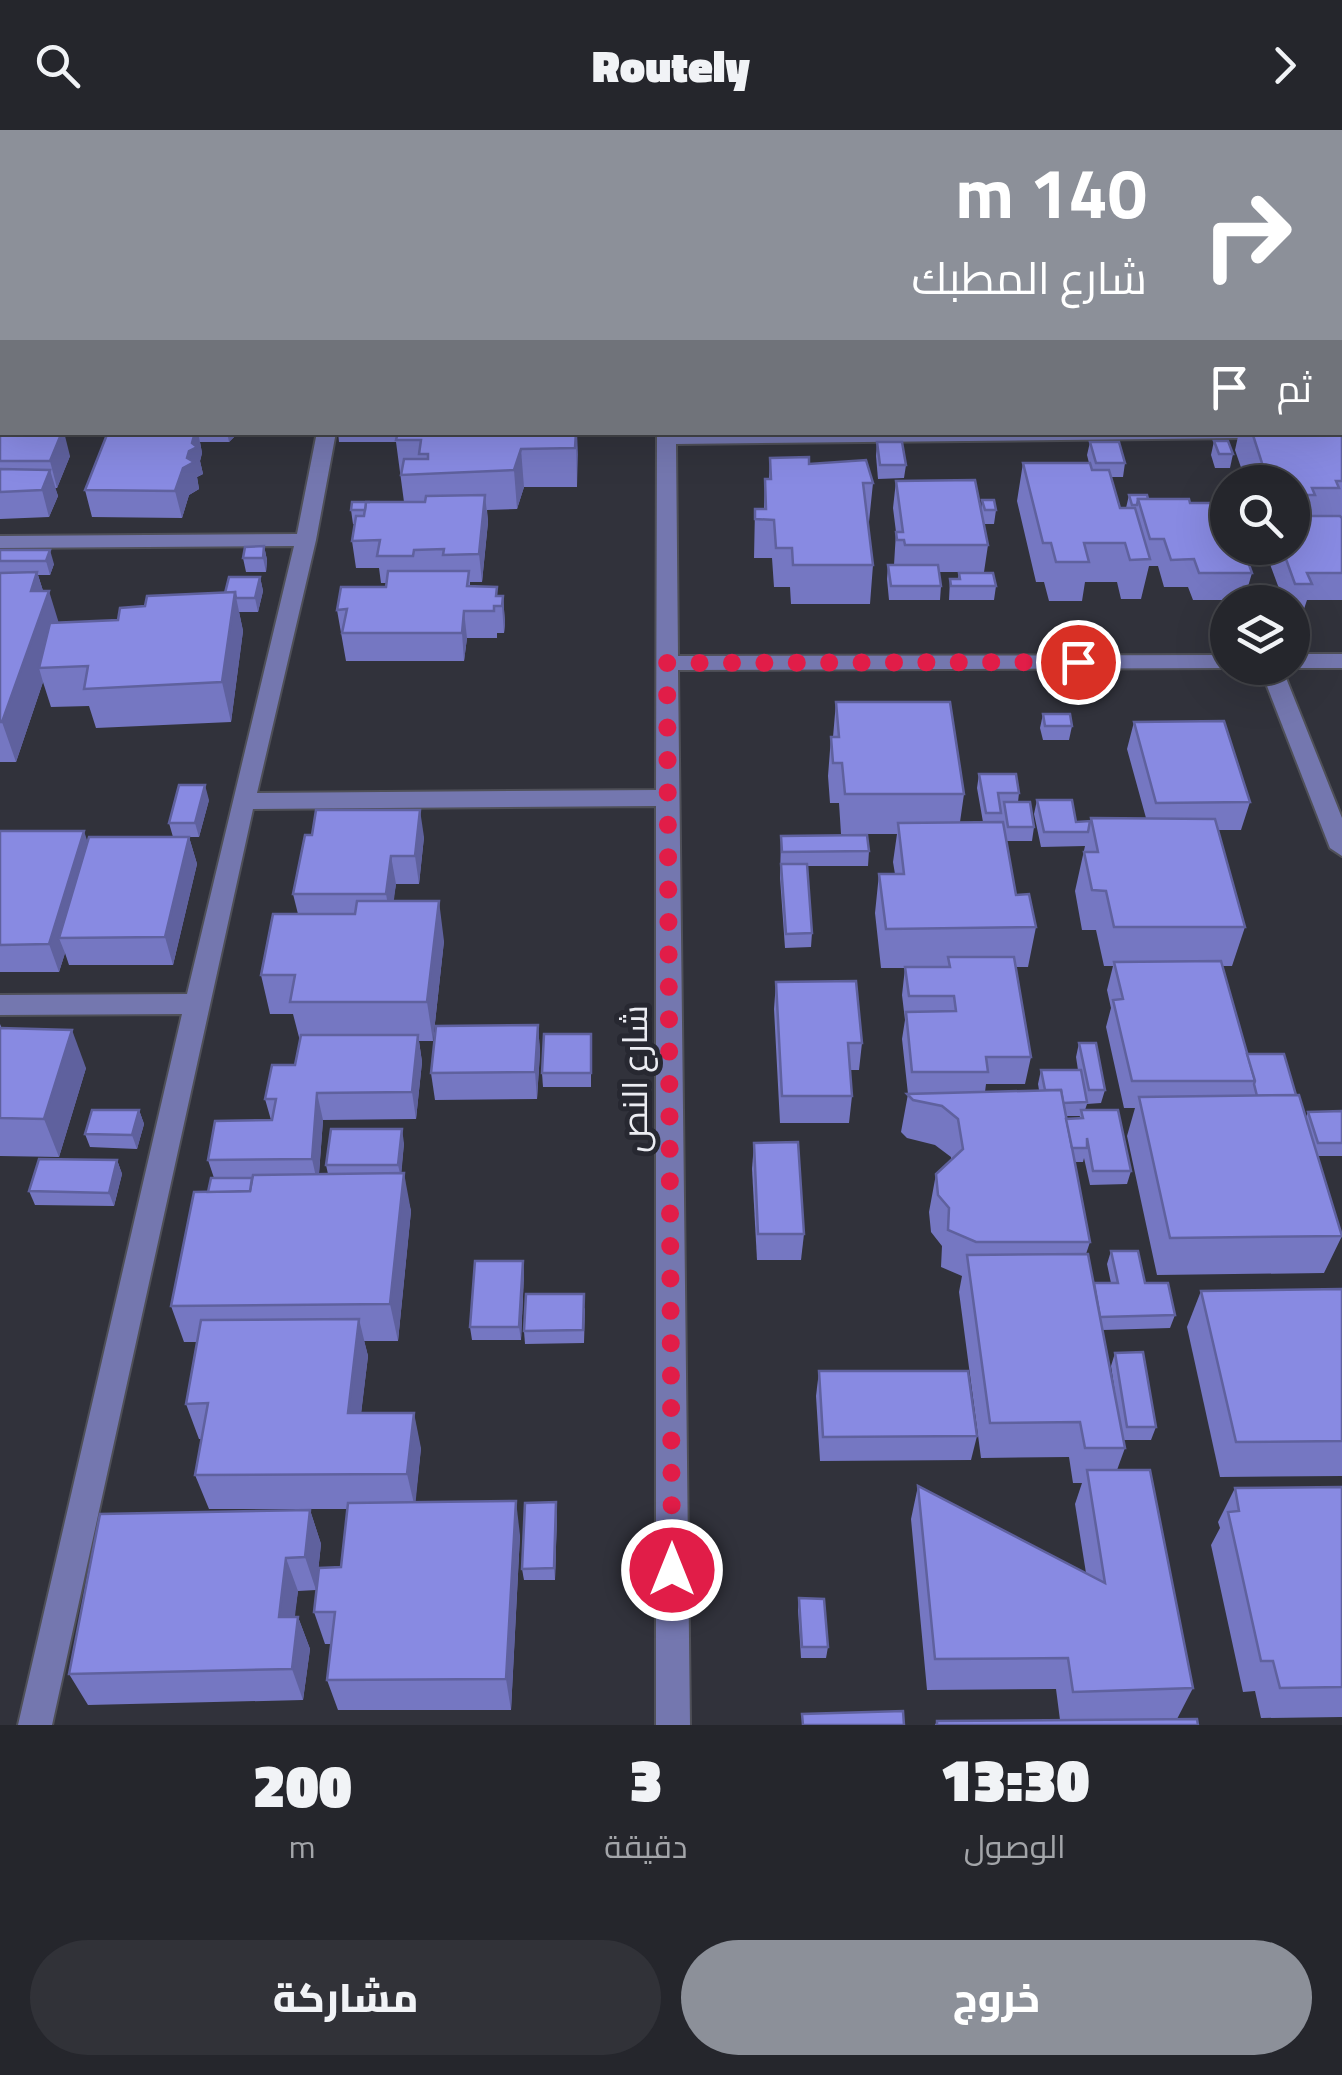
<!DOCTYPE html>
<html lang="ar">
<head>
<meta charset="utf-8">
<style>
	body { margin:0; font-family:"Titillium Web",Cairo,sans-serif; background:#313238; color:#f1f3f6; direction:rtl; height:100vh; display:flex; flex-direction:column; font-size:38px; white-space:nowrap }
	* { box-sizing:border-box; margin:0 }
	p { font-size:32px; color:#a3a5a9 }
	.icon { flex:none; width:55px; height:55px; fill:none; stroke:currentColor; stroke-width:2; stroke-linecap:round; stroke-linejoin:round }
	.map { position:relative; height:1595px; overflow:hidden; direction:ltr }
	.details { display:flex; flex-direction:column; background:#25262c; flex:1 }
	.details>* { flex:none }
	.top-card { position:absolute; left:0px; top:0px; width:1342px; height:305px; box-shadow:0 10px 40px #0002,0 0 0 2px #424348; direction:rtl; background:#8c9099; color:#fff; overflow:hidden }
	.buttons { position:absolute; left:1210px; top:335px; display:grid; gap:20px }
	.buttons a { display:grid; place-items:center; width:100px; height:100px; border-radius:50%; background:#25262c; box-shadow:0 10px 40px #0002,0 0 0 2px #424348; font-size:50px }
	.pin { position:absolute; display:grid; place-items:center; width:85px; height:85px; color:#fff; margin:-42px; border:5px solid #fff; border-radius:50%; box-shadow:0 2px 10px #0007 }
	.me { position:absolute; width:110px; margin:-55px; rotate:0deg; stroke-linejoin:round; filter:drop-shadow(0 0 8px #0008) }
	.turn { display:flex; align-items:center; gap:35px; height:210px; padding:0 30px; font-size:45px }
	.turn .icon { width:130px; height:130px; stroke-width:2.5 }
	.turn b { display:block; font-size:70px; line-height:85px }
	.then { display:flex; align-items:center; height:95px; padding:0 30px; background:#0003; gap:20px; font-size:38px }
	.eta { display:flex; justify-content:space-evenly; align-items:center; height:170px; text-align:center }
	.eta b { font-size:60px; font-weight:800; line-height:70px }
	.action { display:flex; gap:20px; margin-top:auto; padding:20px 30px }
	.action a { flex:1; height:115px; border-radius:60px; background:#8c9099; color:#fff; font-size:40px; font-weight:800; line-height:115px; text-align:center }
	.action a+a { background:#313238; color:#f1f3f6 }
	header { display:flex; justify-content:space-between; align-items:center; height:130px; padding:0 30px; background:#25262c; font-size:45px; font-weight:800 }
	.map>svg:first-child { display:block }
</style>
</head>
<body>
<header><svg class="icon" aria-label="forward" viewBox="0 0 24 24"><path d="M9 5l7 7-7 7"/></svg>Routely<svg class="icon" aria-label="search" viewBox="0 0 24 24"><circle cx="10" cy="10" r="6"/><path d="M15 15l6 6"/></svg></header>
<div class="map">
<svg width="1342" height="1595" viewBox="0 0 1342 1595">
	<rect width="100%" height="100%" fill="#31323b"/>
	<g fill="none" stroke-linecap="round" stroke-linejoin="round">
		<defs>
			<g id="minor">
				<polygon points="656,0 672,0 672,2 657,2"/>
				<polygon points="913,0 929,0 930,2 915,2"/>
				<polygon points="1274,0 1290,0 1291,2 1276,2"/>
				<polygon points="2,97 2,111 0,112 0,98"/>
				<polygon points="1340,110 1342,111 1342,124 1340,123"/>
				<polygon points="317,302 336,302 316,410 257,663 656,660 657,302 1252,302 1243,308 676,314 678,526 1228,525 1228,538 1233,538 678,540 690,1595 656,1595 656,676 253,679 52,1595 18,1595 182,884 0,885 0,865 187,864 294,416 0,418 0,406 297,404"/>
				<polygon points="1292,524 1342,524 1342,538 1291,538"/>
				<polygon points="1260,538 1282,538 1342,688 1342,726 1330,718"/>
			</g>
		</defs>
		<use href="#minor" stroke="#4f5058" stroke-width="4"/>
		<use href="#minor" fill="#7477af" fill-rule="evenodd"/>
	</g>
	<g fill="#7577c2" fill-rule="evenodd">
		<polygon points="123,0 211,0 210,2 226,2 226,0 370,0 370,2 122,2"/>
		<polygon points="1006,0 1035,0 1035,2 1005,2"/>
		<rect x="1092" y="0" width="109" height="2"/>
		<polygon points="1218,0 1246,0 1246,2 1217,2"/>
		<polygon points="1340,197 1342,197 1342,254 1340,260"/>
		<polygon points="1342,289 1342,470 1307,470 1303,482 1292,482 1292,472 1284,472 1264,418 1292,418 1292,352 1246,352 1235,320 1239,302 1340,302"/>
		<polygon points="0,299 70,326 57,358 55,358 58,366 49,387 0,389"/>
		<polygon points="108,302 239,302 229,312 200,312 202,323 200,331 203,344 197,347 199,359 189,365 182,388 92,387 85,360"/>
		<polygon points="338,302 577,302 577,357 524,357 517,379 487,380 488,392 482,452 470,452 470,456 498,466 503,466 505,493 504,503 497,503 497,508 467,508 464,531 346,531 337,480 386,457 386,453 381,453 379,438 356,438 352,411 355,394 353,394 351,380 404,372 396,312 339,312"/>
		<polygon points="1214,311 1233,324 1230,338 1215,338 1211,325"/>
		<polygon points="877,312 906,335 904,348 878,349 876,326"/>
		<polygon points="1090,312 1125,333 1123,347 1111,347 1120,378 1126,378 1129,365 1148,369 1190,373 1228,393 1252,443 1244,470 1193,470 1188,457 1164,457 1158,436 1149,436 1141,469 1121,469 1117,452 1085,452 1082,471 1049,471 1044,452 1036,452 1017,371 1023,333 1089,333 1087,325"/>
		<polygon points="770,328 809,334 873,353 869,392 868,392 873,435 870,474 791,474 790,457 774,457 772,428 754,428 755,379 764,379 765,349 769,349"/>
		<polygon points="896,351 981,380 982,370 996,380 994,394 984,394 988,415 984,442 939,442 941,456 940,470 889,470 887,449 888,435 894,435 896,402 893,378"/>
		<polygon points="264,416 267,430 266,442 246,442 243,428"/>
		<polygon points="0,420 54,434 50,445 38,445 43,461 58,492 118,490 145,476 225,463 260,447 263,461 258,482 239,482 243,501 231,592 96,598 89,576 51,577 43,552 16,632 0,632"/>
		<polygon points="959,443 996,456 994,470 949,470 950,449 958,449"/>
		<path d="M 836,572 L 964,664 L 960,692 L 983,692 L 977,658 L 979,644 L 1019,663 L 1018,672 L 1034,697 L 1032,711 L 1006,711 L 1016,765 L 1036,797 L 1028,837 L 1015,837 L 1031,927 L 1025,954 L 986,954 L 985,962 L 1039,960 L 1038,954 L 1041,940 L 1078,940 L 1076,927 L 1079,913 L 1105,960 L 1101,973 L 1087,974 L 1085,980 L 1131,1041 L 1127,1054 L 1090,1055 L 1084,1028 L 1083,1032 L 1075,1032 L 1090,1112 L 1086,1124 L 1094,1153 L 1111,1153 L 1107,1134 L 1111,1121 L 1145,1153 L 1175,1185 L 1170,1198 L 1103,1200 L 1119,1289 L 1111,1236 L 1115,1223 L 1156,1297 L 1151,1310 L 1123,1310 L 1125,1318 L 1117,1340 L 1193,1558 L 1177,1589 L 1198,1595 L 935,1595 L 937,1591 L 1060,1590 L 1056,1559 L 927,1560 L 911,1389 L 918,1356 L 1086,1443 L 1075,1374 L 1082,1353 L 1073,1353 L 1069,1327 L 981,1328 L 959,1162 L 962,1146 L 941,1137 L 942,1116 L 931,1102 L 929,1082 L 936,1044 L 951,1030 L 951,1027 L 935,1015 L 907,1008 L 901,1002 L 908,964 L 902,909 L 905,890 L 902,865 L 905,838 L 881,838 L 875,783 L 879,744 L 895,744 L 893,732 L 897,704 L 841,704 L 839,673 L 830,673 L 828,646 L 831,607 L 833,607 ZM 1066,986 L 1080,986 L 1079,989 L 1066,989 Z"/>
		<polygon points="1043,584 1072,596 1069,610 1043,610 1040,598"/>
		<polygon points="1134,592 1250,672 1241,700 1218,700 1245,797 1232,836 1222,836 1247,924 1296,965 1306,987 1308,982 1342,981 1342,1026 1318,1026 1342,1106 1324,1143 1157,1145 1127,1006 1135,978 1124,978 1106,897 1111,878 1107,860 1113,836 1104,836 1096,800 1082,800 1075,761 1085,716 1041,717 1034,684 1037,670 1076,692 1090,693 1091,688 1146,688 1127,619"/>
		<polygon points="209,670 199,707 189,707 197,734 173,835 69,835 65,823 59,842 0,842 0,701 88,711 173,707 169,693"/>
		<polygon points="781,706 869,721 868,736 807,736 812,803 811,817 785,818 780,748"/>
		<polygon points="424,707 419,754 396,754 393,771 444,811 433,911 419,911 422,932 416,989 323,990 319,1044 328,1044 326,1035 404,1013 401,1043 411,1081 398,1211 364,1211 368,1226 361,1283 421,1318 415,1372 520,1405 511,1580 338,1580 327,1550 331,1514 325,1514 314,1482 341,1437 347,1379 209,1379 195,1345 202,1309 199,1309 186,1274 197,1212 184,1212 171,1176 214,1048 208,1030 271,990 265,969 295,935 300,911 293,884 270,884 261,845 298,784 293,764"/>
		<polygon points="776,852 862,913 859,940 850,940 852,966 849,993 780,993 774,879"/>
		<polygon points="0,894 2,899 86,938 59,1027 0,1026"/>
		<polygon points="538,895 540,922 537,969 435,970 431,943"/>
		<polygon points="591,904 591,957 543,957 542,943"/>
		<polygon points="139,980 144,994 137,1019 90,1017 85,1004"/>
		<polygon points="754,1013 804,1104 801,1130 757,1130 752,1039"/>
		<polygon points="117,1030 122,1044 114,1076 35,1075 29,1061"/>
		<polygon points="523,1131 524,1144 521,1210 472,1210 470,1197"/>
		<polygon points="1342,1159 1342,1346 1220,1347 1187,1197 1201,1161"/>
		<polygon points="585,1178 584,1213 525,1214 524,1201"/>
		<polygon points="819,1241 977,1306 971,1330 820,1331 816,1266"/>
		<polygon points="1342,1357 1342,1587 1261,1588 1255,1561 1243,1562 1211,1415 1220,1398 1218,1392 1235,1358"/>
		<polygon points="310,1380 321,1414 316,1460 298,1461 294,1487 298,1487 310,1519 303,1570 88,1575 69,1544"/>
		<polygon points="557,1384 555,1450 524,1450 522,1439"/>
		<polygon points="799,1468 828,1517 826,1528 801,1528 798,1480"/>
	</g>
	<g fill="#5f619e">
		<rect x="322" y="0" width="48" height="2"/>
		<polygon points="62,302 64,302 70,326 57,358 50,331"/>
		<polygon points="195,302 198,302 202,323 200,331 203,344 197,347 199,359 189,365 182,388 175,361"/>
		<polygon points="227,302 239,302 229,312"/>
		<polygon points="576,302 577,302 578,324 577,357"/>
		<polygon points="521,319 524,357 517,379 514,340"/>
		<polygon points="50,340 58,366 49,387 42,360"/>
		<polygon points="485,365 488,392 482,452 479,424"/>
		<polygon points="264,416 267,430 266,442 263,428"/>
		<polygon points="50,420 54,434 50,445 46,431"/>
		<polygon points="37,442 46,470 49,461 61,500 39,538 43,552 16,632 2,592 31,461"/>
		<polygon points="260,447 263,461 258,482 255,468"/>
		<polygon points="235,462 243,501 231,592 222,552"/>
		<polygon points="503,466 505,493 504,503 502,476"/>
		<polygon points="464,481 467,508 464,531 462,503"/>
		<polygon points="205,655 209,670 199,707 195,693"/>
		<polygon points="420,680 424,707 419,754 415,726"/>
		<polygon points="84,701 93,728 59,808 65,823 59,842 49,814"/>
		<polygon points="189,707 197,734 173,835 165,807"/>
		<polygon points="391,726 396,754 391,792 386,764"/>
		<polygon points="439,771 444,811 433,911 427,872"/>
		<polygon points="538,895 540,922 537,969 535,942"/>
		<polygon points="72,900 86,938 59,1027 44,989"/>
		<polygon points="418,905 422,932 416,989 412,962"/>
		<polygon points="317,963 323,990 318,1056 312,1029"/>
		<polygon points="139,980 144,994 137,1019 132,1005"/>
		<polygon points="402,999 404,1013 401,1048 398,1035"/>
		<polygon points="117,1030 122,1044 114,1076 109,1063"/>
		<polygon points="404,1043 411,1081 398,1211 390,1174"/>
		<polygon points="523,1131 524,1144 521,1210 519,1197"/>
		<polygon points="359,1189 368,1226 357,1318 348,1283"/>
		<polygon points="414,1283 421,1318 415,1378 407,1344"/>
		<polygon points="516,1371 520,1405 511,1580 506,1549"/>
		<polygon points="556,1372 557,1384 555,1450 554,1438"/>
		<polygon points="310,1380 321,1414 316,1460 305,1427"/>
		<polygon points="286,1428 298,1461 291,1519 279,1487"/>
		<polygon points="298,1487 310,1519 303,1570 292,1539"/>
	</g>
	<g fill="#888ae2" stroke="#5f619e" stroke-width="2.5">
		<polygon points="123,0 193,0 192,2 122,2"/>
		<polygon points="263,0 322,0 322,2 210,2 262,2"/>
		<rect x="424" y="0" width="15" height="2"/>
		<polygon points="445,0 539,0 538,2 445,2"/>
		<rect x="761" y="0" width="141" height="2"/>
		<polygon points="1131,0 1199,0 1200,2 1131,2"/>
		<rect x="1340" y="197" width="2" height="30"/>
		<polygon points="1340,286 1342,289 1342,351 1336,351 1339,358 1312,358 1315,365 1292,365 1292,352 1268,352 1252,302 1340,302"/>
		<polygon points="0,299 2,299 2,302 62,302 50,331 0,331"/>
		<polygon points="108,302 195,302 192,313 197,317 189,321 187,328 194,332 183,338 175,361 85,360"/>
		<polygon points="398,302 576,302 575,318 521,319 514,340 401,345 404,329 428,329 428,324 419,324 421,310 396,310"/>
		<polygon points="1214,311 1228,311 1233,324 1219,324"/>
		<polygon points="877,312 902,312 906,335 880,335"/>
		<polygon points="1090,312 1119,312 1125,333 1096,333"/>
		<polygon points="809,327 809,334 866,330 873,353 863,353 873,435 793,435 792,418 776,418 774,390 755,389 755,379 766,379 765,349 771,349 770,328"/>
		<polygon points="1023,333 1090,333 1092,340 1109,340 1120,378 1135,378 1150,429 1130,430 1125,413 1084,413 1089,432 1056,432 1051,413 1043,413"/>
		<polygon points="0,339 50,340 42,360 0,362"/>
		<polygon points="975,350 988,415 905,415 904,410 897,410 896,402 903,402 896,351"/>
		<polygon points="485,365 479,424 443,425 444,419 414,420 413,426 377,426 380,410 352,411 356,386 364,386 366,372 425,372 426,366"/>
		<polygon points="1129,365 1147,365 1148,369 1138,369 1137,375 1132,375"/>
		<polygon points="1138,369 1189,369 1190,373 1220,373 1228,393 1228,418 1243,418 1252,443 1199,443 1194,429 1171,430 1164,409 1150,409"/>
		<polygon points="982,370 994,370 996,380 985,380"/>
		<polygon points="352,372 370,372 366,372 365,380 351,380"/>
		<polygon points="1292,386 1340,386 1342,388 1342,443 1307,443 1312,454 1295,454 1282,418 1292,418"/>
		<polygon points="264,416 263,428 243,428 245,417"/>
		<polygon points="0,420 50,420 46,431 0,431"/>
		<polygon points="888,435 938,435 941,456 891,456"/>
		<polygon points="388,441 469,441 467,456 497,457 496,466 503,466 502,476 494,476 494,481 464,481 462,503 342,503 347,479 337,480 341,457 386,457"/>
		<polygon points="37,442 31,461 49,461 2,592 0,592 0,443"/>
		<polygon points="959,443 993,443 996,456 951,456 950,449 960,449"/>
		<polygon points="229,447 260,447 255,468 236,468 235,462 225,463"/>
		<polygon points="235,462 222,552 84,559 88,536 39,538 50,493 118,490 120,478 145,476 147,466"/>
		<polygon points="836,572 950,572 964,664 845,664 842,633 833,633 831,607 839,607"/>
		<polygon points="1043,584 1070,584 1072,596 1045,596"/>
		<polygon points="1224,591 1250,672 1156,673 1134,592"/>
		<polygon points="979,644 1016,644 1019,663 998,663 1001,683 986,683"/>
		<polygon points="179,655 205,655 195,693 169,693"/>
		<polygon points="1037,670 1072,670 1076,692 1090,691 1088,702 1044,702"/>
		<polygon points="1004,672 1030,672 1034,697 1008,697"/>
		<polygon points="316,680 420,680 415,726 391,726 386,764 293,764 305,705 312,705"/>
		<polygon points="1091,688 1215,689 1245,797 1114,797 1106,761 1092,760 1084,722 1098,722"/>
		<polygon points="1003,692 1016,765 1029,764 1036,797 886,799 879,744 904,744 898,693"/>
		<polygon points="0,701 84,701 49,814 0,815"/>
		<polygon points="867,705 869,721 782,722 781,706"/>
		<polygon points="89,707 189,707 165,807 59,808"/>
		<polygon points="781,734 807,734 812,803 786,804"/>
		<polygon points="357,771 439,771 427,872 290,872 295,845 261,845 273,784 355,784"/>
		<polygon points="948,827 1014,827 1031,927 986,927 988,942 912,942 906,882 956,881 954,866 909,866 905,837 950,837"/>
		<polygon points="1221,831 1255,951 1132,951 1113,870 1123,869 1114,832"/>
		<polygon points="856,851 862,913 848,913 852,966 782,966 776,852"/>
		<polygon points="538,895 535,942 431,943 436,896"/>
		<polygon points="0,898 72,900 44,989 0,988"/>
		<polygon points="544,904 591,904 591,943 542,943"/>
		<polygon points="301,905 418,905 412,962 317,963 312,1029 208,1030 215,991 272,990 276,969 265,969 272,935 295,935"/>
		<polygon points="1079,913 1096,913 1105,960 1089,960"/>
		<polygon points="1247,924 1284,924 1296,965 1257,966 1254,954 1255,951"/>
		<polygon points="1041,940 1081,940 1087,972 1063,973 1061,960 1045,960"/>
		<polygon points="1061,960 1090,1112 976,1112 948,1100 949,1078 938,1065 936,1044 963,1019 958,989 942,976 913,970 907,964"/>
		<polygon points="1299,965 1342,1106 1170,1108 1139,967"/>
		<polygon points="92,980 139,980 132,1005 85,1004"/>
		<polygon points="1081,980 1118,980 1131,1041 1093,1041 1087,1008 1087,1018 1072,1018 1066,989 1083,988"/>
		<polygon points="1342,981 1342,1013 1318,1013 1308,982"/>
		<polygon points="331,999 402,999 398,1035 326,1035"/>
		<polygon points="798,1012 804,1104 758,1104 754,1013"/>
		<polygon points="39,1029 117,1030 109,1063 29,1061"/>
		<polygon points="404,1043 390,1174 171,1176 194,1062 250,1061 253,1045"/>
		<polygon points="211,1048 252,1048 250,1061 208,1062"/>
		<polygon points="1111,1121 1138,1121 1145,1153 1168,1153 1175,1185 1100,1187 1094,1153 1118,1153"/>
		<polygon points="1088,1124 1125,1318 1085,1318 1080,1292 990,1293 967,1125"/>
		<polygon points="475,1131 523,1131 519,1197 470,1197"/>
		<polygon points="1342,1159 1342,1311 1236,1312 1201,1161"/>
		<polygon points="526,1164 584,1164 583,1200 524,1201"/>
		<polygon points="359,1189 348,1283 414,1283 407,1344 195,1345 208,1273 186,1274 201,1190"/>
		<polygon points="1143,1222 1156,1297 1127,1297 1115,1223"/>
		<polygon points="819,1241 968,1241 977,1306 823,1307"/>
		<polygon points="1087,1340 1150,1340 1193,1558 1073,1562 1068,1528 935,1529 918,1356 1105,1453"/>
		<polygon points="1342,1357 1342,1557 1280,1558 1273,1531 1261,1531 1228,1382 1239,1381 1235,1358"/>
		<polygon points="516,1371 506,1549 327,1550 335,1482 314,1482 319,1438 341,1437 348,1373"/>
		<polygon points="556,1372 554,1438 522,1439 525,1373"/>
		<polygon points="310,1380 305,1427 286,1428 279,1487 298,1487 292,1539 69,1544 100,1384"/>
		<polygon points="799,1468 824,1469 828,1517 802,1517"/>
		<polygon points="903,1581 904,1595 803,1595 802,1584"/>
		<polygon points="1197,1589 1198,1595 937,1595 937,1591"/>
	</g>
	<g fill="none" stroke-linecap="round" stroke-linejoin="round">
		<polyline stroke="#e11d48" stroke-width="18" stroke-dasharray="0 32.4" points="672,1440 667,533 1078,532"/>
	</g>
	<g text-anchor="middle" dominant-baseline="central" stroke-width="10" stroke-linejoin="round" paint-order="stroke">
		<g font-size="35" fill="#ebecf2" stroke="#272831">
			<text transform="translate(634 949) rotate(-90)">شارع النص</text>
		</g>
	</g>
</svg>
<div class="buttons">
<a><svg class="icon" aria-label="search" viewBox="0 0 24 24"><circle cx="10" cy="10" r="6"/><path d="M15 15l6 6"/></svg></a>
<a><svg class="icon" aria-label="layers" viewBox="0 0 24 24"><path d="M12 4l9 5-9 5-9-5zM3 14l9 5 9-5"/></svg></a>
</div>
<div class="pin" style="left:1078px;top:532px;background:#d93025"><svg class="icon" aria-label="arrive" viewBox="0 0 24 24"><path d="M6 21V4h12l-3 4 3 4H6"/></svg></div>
<svg class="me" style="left:672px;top:1440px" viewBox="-20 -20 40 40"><circle r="17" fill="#e11d48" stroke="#fff" stroke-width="3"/><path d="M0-11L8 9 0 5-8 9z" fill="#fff"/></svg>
<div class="top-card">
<div class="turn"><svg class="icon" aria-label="right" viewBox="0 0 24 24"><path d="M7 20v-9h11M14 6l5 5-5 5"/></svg><div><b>140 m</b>شارع المطبك</div></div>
<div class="then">ثم<svg class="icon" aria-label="arrive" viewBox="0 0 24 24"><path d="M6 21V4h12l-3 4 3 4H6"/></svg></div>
</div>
</div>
<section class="details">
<div class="eta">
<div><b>13:30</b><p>الوصول</p></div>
<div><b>3</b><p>دقيقة</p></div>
<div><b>200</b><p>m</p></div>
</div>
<div class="action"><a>خروج</a><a>مشاركة</a></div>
</section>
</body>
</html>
